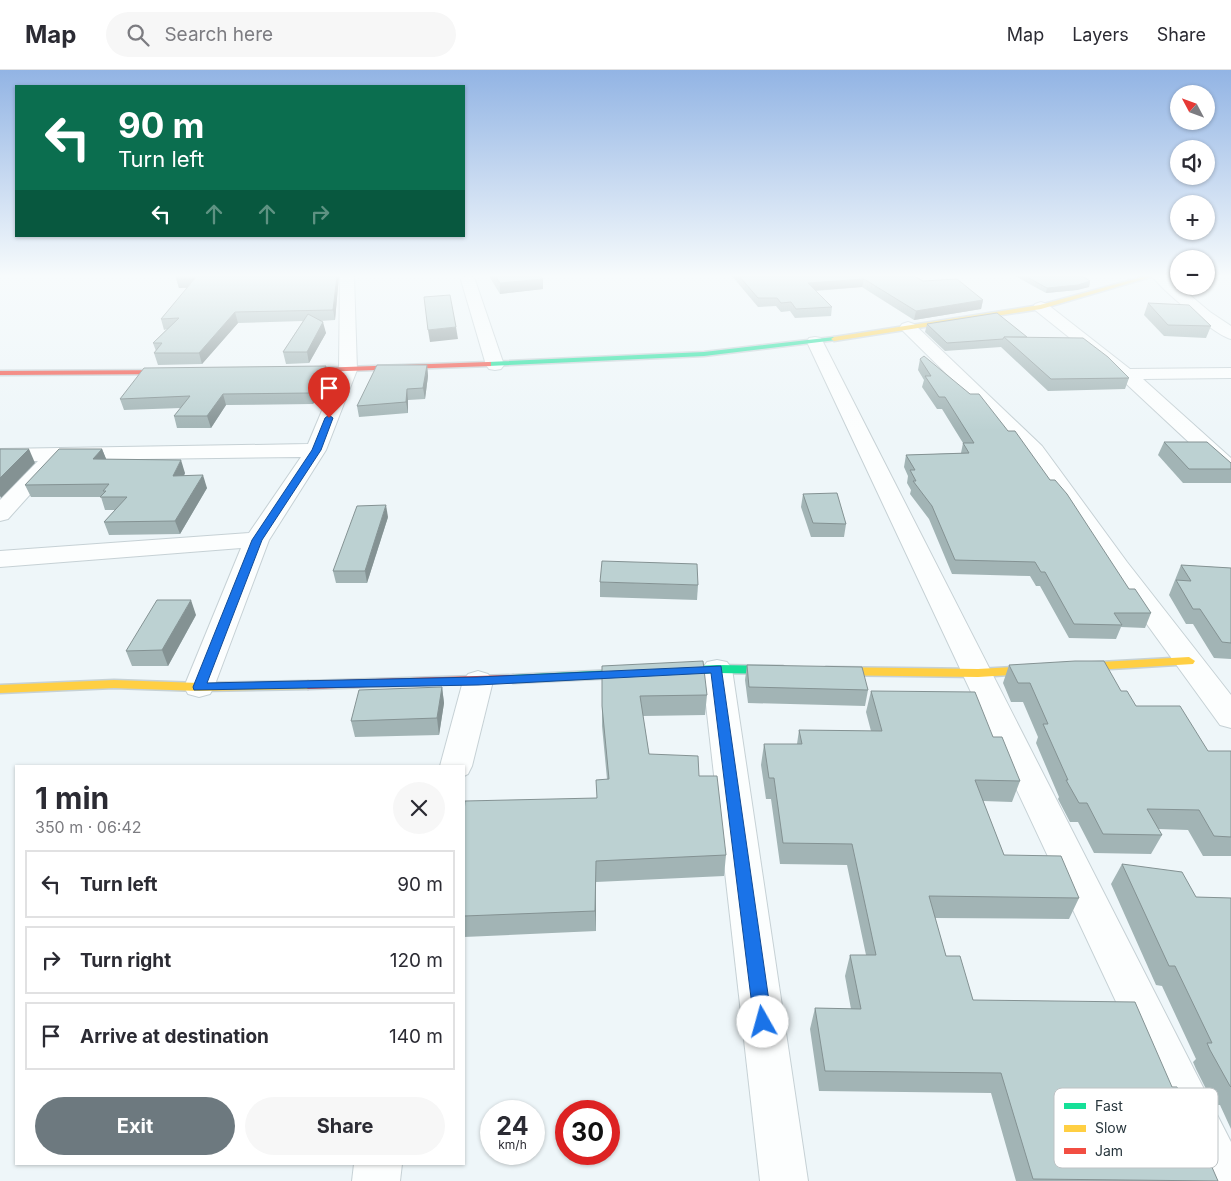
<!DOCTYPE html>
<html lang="en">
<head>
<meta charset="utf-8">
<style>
	body { margin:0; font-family:Inter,sans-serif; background:#f7f7f7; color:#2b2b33; height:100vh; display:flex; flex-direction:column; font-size:19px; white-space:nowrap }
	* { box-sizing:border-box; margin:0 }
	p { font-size:16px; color:#7c7c81 }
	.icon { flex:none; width:28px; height:28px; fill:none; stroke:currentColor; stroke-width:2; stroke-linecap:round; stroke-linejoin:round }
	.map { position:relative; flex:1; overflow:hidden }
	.sheet { position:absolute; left:15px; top:695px; width:450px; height:400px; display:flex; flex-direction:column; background:#fff; border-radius:0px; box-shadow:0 1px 4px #0004 }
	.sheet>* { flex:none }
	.hud { position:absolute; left:15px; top:15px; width:450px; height:152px; border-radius:0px; box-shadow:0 1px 4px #0004; background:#0b6e4f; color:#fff; overflow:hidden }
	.needle { width:32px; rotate:311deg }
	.buttons { position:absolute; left:1170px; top:15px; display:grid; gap:10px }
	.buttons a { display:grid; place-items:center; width:45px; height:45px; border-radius:50%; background:#fff; box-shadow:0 1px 4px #0004; font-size:25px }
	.speed { position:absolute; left:480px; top:1030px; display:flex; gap:10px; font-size:25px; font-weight:700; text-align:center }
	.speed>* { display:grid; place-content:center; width:65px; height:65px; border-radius:50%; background:#fff; box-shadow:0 1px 4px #0004; line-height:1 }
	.speed small { font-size:12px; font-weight:400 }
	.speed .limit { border:8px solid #d22; background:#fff; color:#111 }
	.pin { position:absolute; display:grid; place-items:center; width:42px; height:42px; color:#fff; margin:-51px -21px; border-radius:50% 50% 50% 0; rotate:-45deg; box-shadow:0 0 5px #0007 }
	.pin .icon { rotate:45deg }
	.me { position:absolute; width:55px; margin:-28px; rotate:353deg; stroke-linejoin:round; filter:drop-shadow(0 0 4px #0008) }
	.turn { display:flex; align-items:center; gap:18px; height:105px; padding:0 20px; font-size:22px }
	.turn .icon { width:65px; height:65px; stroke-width:2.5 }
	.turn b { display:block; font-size:35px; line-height:42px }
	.lanes { display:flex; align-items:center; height:48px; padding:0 20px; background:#0003; justify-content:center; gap:25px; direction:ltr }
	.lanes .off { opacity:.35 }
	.round { display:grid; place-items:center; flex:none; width:52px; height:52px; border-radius:26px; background:#f7f7f7 }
	.summary { display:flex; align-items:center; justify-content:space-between; height:85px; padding:0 20px }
	h1 { font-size:30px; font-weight:700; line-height:38px }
	.cta { display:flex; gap:10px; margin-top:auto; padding:10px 20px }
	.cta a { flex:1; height:58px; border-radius:30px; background:#6d797f; color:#fff; font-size:20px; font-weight:700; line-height:58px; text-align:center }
	.cta a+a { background:#f7f7f7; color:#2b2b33 }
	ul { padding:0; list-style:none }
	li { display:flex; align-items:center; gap:15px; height:68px; margin:0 10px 8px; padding:0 10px; border:2px solid #e1e1e2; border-radius:0px }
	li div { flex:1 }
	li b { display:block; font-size:19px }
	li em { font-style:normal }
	header { display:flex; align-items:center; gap:30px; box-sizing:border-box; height:70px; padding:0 25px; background:#fff; border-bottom:1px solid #e1e1e2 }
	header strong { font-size:24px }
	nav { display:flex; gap:28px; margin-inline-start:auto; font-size:18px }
	.search { width:350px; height:45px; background:#f7f7f7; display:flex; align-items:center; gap:12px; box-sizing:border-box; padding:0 18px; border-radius:28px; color:#7c7c81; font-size:19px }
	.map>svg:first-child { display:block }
</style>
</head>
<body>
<header>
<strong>Map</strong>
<div class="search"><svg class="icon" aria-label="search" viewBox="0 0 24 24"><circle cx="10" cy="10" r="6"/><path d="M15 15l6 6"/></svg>Search here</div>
<nav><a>Map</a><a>Layers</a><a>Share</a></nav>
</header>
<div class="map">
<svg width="1231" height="1111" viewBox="0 0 1231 1111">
	<rect width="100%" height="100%" fill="#eef6f9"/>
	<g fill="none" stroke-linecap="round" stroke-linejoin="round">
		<defs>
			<g id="street">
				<polygon points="340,206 354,206 357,300 326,380 269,470 214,617 210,624 199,627 188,624 184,617 241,478 0,497 0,481 249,463 301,387 61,390 8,449 0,451 0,430 38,391 0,391 0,379 308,374 339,300"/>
				<polygon points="468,206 473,207 475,210 504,295 501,299 495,300 489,299 486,295 461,210 463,207"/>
				<path d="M 1152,206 L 1167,206 L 1210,242 L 1231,256 L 1231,269 C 1215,265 1162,220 1152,206 Z"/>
				<polygon points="1041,232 1047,234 1130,299 1231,298 1231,308 1143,309 1231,388 1231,406 1223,404 1120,308 1035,240 1033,237 1035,234"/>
				<polygon points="908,252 914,254 1042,376 1127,492 1231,625 1231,658 1220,655 1109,502 1028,384 902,260 900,257 902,254"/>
				<polygon points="815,267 821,268 823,272 1231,1072 1231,1111 1200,1111 807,272 809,268"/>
				<polygon points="717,590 727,592 732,599 808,1111 760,1111 702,599 707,592"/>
				<polygon points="478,601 488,604 493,611 472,696 468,704 464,706 464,696 440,696 463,611 468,604"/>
				<polygon points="354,1094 402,1094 400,1111 352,1111"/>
			</g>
			<g id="fast">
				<polygon points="834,267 836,268 836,270 704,286 488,296 484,294 488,292 704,282"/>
				<polygon points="717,595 783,596 789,600 783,604 717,603 513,613 507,609 513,605"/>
			</g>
			<g id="slow">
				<polygon points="1146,206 1154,206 1041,239 834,271 831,269 834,267 1040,235"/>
				<polygon points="1189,587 1195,591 1193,594 978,607 826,605 820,601 826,597 978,599"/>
				<polygon points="114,610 199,613 308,611 314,615 308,619 199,621 114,618 0,623 0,615"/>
			</g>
			<g id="jam">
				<polygon points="488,292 491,292 491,296 289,303 285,301 289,299"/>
				<polygon points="181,300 182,302 178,304 0,305 0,301"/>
				<polygon points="513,605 519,609 517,612 308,619 302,615 308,611"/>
			</g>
		</defs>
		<use href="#street" stroke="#c6d1d5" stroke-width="2"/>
		<use href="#fast" stroke="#c6d1d5" stroke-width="3"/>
		<use href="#slow" stroke="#c6d1d5" stroke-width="3"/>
		<use href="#jam" stroke="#c6d1d5" stroke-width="3"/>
		<use href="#street" fill="#fcfefe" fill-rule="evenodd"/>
		<use href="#fast" fill="#16e098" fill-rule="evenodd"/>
		<use href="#slow" fill="#ffcf43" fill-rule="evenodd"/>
		<use href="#jam" fill="#f24e42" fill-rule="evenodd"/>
	</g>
	<g fill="#a2b4b5">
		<polygon points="177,206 339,206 335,250 320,251 326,263 309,293 286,294 283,282 303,251 238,253 202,294 158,295 154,283 156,281 153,273 167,259 164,260 161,249 187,218 179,218 176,208"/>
		<polygon points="489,206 540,206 543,209 543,219 500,224"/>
		<polygon points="732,206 914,206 923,211 983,230 981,239 914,250 862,217 816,221 832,237 831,246 795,248 790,241 781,242 776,236 758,237"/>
		<polygon points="1015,206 1082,206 1090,211 1089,217 1077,220 1046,223"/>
		<polygon points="1148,233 1211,256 1206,268 1164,266 1144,245"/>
		<polygon points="927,254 1027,267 1129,308 1125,319 1048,321 1001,277 945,281 925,262"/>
		<polygon points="920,289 1008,361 1050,410 1129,519 1151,543 1145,558 1121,557 1116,569 1069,568 1040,516 1036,516 1030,506 952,504 929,449 910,424 911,420 907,413 908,406 904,397 906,385 961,383 963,373 942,339 937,339 922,317 924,310 918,300"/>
		<polygon points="427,295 428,306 425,329 408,330 408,343 359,347 357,336"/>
		<polygon points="326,296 328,307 313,334 226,335 211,358 177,358 174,346 181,338 124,340 120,329"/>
		<polygon points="1164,372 1231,393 1231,413 1183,413 1158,385"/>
		<polygon points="102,379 106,389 185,403 184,406 207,418 180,464 109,465 104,452 115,440 105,440 101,427 31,427 25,415"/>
		<polygon points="803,424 846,454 844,467 811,467 801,437"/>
		<polygon points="388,447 367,513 336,513 333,501"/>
		<polygon points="1181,495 1231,498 1231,589 1214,588 1193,554 1186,554 1169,525"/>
		<polygon points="600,512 698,515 697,530 600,527"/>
		<polygon points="196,545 168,596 132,596 126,581"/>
		<polygon points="747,595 868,620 865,636 748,633 745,610"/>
		<polygon points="1009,595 1121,621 1136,636 1208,681 1231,681 1231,786 1203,786 1188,760 1158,759 1162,765 1151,784 1094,783 1078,752 1070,752 1058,729 1059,727 1036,673 1038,667 1023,632 1011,632 1003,613"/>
		<polygon points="602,596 707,625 705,645 643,646 649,684 699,706 726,785 724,806 596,812 596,861 464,867 464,742 597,728 607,709 602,656"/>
		<polygon points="442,617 444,633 439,665 355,667 351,651"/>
		<polygon points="871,621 993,667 1020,711 1012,732 983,731 1004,785 1079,828 1069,849 935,848 946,886 973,930 1172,1017 1218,1111 1016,1111 991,1023 819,1021 810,959 815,938 851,939 845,906 850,885 866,885 847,795 780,794 771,729 766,729 761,695 764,674 797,674 799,660 871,661 866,642"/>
		<polygon points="1122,794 1196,827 1231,828 1231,1059 1220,1035 1214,1035 1196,999 1193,992 1196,989 1162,916 1156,915 1111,814"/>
	</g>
	<g fill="#849293">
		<polygon points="337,206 339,206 335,250 333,240"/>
		<polygon points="196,207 199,217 179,218 176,208"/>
		<polygon points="543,209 543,219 500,224 500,213"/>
		<polygon points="864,209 862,217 807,221 808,213"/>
		<polygon points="1090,211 1089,217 1077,220 1046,223 1047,218"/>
		<polygon points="983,230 981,239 914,250 916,241"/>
		<polygon points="235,242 238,253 202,294 199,283"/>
		<polygon points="323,252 326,263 309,293 307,282"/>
		<polygon points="456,257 458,269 430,272 428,260"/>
		<polygon points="427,295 428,306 425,329 423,318"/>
		<polygon points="326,296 328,307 313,334 311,323"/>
		<polygon points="407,319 408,330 408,343 406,332"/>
		<polygon points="223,324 226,335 211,358 207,346"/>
		<polygon points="29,379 35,393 1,428 0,426 0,408"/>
		<polygon points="102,379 107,391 93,389"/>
		<polygon points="181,390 185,403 177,419 173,406"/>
		<polygon points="203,405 207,418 180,464 175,451"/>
		<polygon points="386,435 388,447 367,513 365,501"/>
		<polygon points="191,530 196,545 168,596 162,580"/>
		<polygon points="442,617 444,633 439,665 437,648"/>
		<polygon points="596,791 596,861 595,841"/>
	</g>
	<g fill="#bcd1d2" stroke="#849293">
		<polygon points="177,206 337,206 333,240 235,242 199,283 154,283 162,273 153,273 179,248 161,249 196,207 176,208"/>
		<polygon points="495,206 540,206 543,209 500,213"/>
		<polygon points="739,206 914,206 923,211 957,209 983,230 916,241 864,209 808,213 832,237 796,239 791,232 781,233 777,228 758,228"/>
		<polygon points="1025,206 1082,206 1090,211 1078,215 1047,218"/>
		<polygon points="450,225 456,257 428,260 424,227"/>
		<polygon points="1148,233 1189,235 1211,256 1168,255"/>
		<polygon points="997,243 1027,267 1004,267 1003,269 947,273 927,254"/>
		<polygon points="308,244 323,252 307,282 283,282"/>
		<polygon points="1004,267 1083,268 1108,287 1129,308 1051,309"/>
		<polygon points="924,286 970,324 979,324 1008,361 1015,361 1050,410 1055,410 1067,424 1129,519 1135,519 1151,543 1114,543 1122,555 1074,554 1045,502 1041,502 1035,492 955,490 932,436 913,411 916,411 910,400 915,400 906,385 969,383 963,373 974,373 945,327 939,327 925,306 931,306 920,289"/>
		<polygon points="377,295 427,295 423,318 407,319 406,332 357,336"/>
		<polygon points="326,296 311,323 223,324 207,346 174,346 190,326 120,329 144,298"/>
		<polygon points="1164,372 1207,372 1231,393 1231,399 1189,399"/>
		<polygon points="0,379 29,379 0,408"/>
		<polygon points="59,379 102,379 93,389 181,390 173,406 203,405 175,451 104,452 127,427 100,427 106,421 103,421 109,414 25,415"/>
		<polygon points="837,423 846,454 813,453 803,424"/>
		<polygon points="386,435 365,501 333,501 357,436"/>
		<polygon points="602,491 697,494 698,515 600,512"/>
		<polygon points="1181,495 1231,498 1231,573 1222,572 1200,539 1193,539 1176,510 1191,511"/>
		<polygon points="157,530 191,530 162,580 126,581"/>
		<polygon points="703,591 707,625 640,626 649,684 698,686 699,706 717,706 726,785 596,791 595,841 464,846 464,742 465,731 597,728 596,710 609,709 602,636 602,596"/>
		<polygon points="1075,591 1104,591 1121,621 1127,621 1136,636 1180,636 1208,681 1231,681 1231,767 1214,766 1199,740 1147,739 1162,765 1103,764 1087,733 1079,733 1066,710 1068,710 1043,654 1048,654 1030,613 1018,613 1009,595"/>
		<polygon points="747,595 862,597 868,620 749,617"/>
		<polygon points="442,617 437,648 351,651 359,620"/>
		<polygon points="871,621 975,622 993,667 1002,667 1020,711 975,710 1004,785 1061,786 1079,828 929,826 946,886 960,886 973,930 1135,932 1172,1017 1177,1017 1218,1111 1033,1109 1001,1003 825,1001 815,938 861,939 850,885 876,885 852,774 783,773 774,708 769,708 764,674 802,674 799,660 882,661"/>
		<polygon points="1122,794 1182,802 1196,827 1231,828 1231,1017 1230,1016 1210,980 1207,973 1212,973 1175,896 1169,896"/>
	</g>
	<linearGradient id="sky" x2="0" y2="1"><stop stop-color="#92b4e4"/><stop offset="0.57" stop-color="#f7fbfc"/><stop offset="1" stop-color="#f7fbfc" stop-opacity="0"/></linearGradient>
	<rect width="1231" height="361" fill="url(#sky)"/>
	<polygon fill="#1a73e8" stroke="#114b97" points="329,345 333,348 321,380 262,470 207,613 478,607 721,596 772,952 769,957 763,960 757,957 754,952 711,603 478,615 194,620 193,617 252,470 312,380 325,348"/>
	<rect x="1054" y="1018" width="164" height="80" rx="8" fill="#fff" stroke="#bec3c5" stroke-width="1"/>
	<rect x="1064" y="1033" width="22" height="6" fill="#16e098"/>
	<rect x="1064" y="1055" width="22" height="7" fill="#ffcf43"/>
	<rect x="1064" y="1078" width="22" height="6" fill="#f24e42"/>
	<g font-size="14" fill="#28363d">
		<text x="1095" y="1041">Fast</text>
		<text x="1095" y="1063">Slow</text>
		<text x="1095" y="1086">Jam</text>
	</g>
</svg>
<div class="buttons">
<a><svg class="needle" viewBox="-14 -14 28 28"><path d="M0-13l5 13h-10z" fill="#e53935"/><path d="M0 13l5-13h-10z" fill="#7c7c81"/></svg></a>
<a><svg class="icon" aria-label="sound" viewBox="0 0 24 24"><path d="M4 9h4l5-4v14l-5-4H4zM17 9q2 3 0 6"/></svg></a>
<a>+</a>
<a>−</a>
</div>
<div class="speed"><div>24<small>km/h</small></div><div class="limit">30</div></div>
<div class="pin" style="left:329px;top:348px;background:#d93025"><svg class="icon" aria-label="arrive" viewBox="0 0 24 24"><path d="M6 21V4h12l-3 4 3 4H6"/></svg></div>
<svg class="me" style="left:763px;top:952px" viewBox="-20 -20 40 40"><circle r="19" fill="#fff"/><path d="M0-13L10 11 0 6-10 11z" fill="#1a73e8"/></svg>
<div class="hud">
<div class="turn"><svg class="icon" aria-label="left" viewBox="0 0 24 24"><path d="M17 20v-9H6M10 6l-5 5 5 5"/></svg><div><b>90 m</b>Turn left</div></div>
<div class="lanes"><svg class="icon" aria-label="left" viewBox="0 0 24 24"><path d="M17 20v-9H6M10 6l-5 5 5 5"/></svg><svg class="icon off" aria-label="ahead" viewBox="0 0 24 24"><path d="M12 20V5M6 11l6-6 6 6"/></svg><svg class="icon off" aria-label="ahead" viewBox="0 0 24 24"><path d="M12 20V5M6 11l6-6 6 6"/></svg><svg class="icon off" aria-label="right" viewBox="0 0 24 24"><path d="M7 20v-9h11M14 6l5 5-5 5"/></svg></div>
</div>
<section class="sheet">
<div class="summary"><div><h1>1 min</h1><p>350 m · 06:42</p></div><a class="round"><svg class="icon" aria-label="close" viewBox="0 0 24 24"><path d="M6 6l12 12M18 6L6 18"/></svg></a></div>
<ul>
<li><svg class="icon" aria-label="left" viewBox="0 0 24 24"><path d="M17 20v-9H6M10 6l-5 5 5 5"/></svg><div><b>Turn left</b></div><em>90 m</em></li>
<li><svg class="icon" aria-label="right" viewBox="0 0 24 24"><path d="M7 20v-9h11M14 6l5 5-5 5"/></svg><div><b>Turn right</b></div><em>120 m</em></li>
<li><svg class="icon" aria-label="arrive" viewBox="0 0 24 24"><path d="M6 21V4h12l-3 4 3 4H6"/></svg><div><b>Arrive at destination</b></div><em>140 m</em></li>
</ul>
<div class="cta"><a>Exit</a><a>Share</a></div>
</section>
</div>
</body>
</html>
